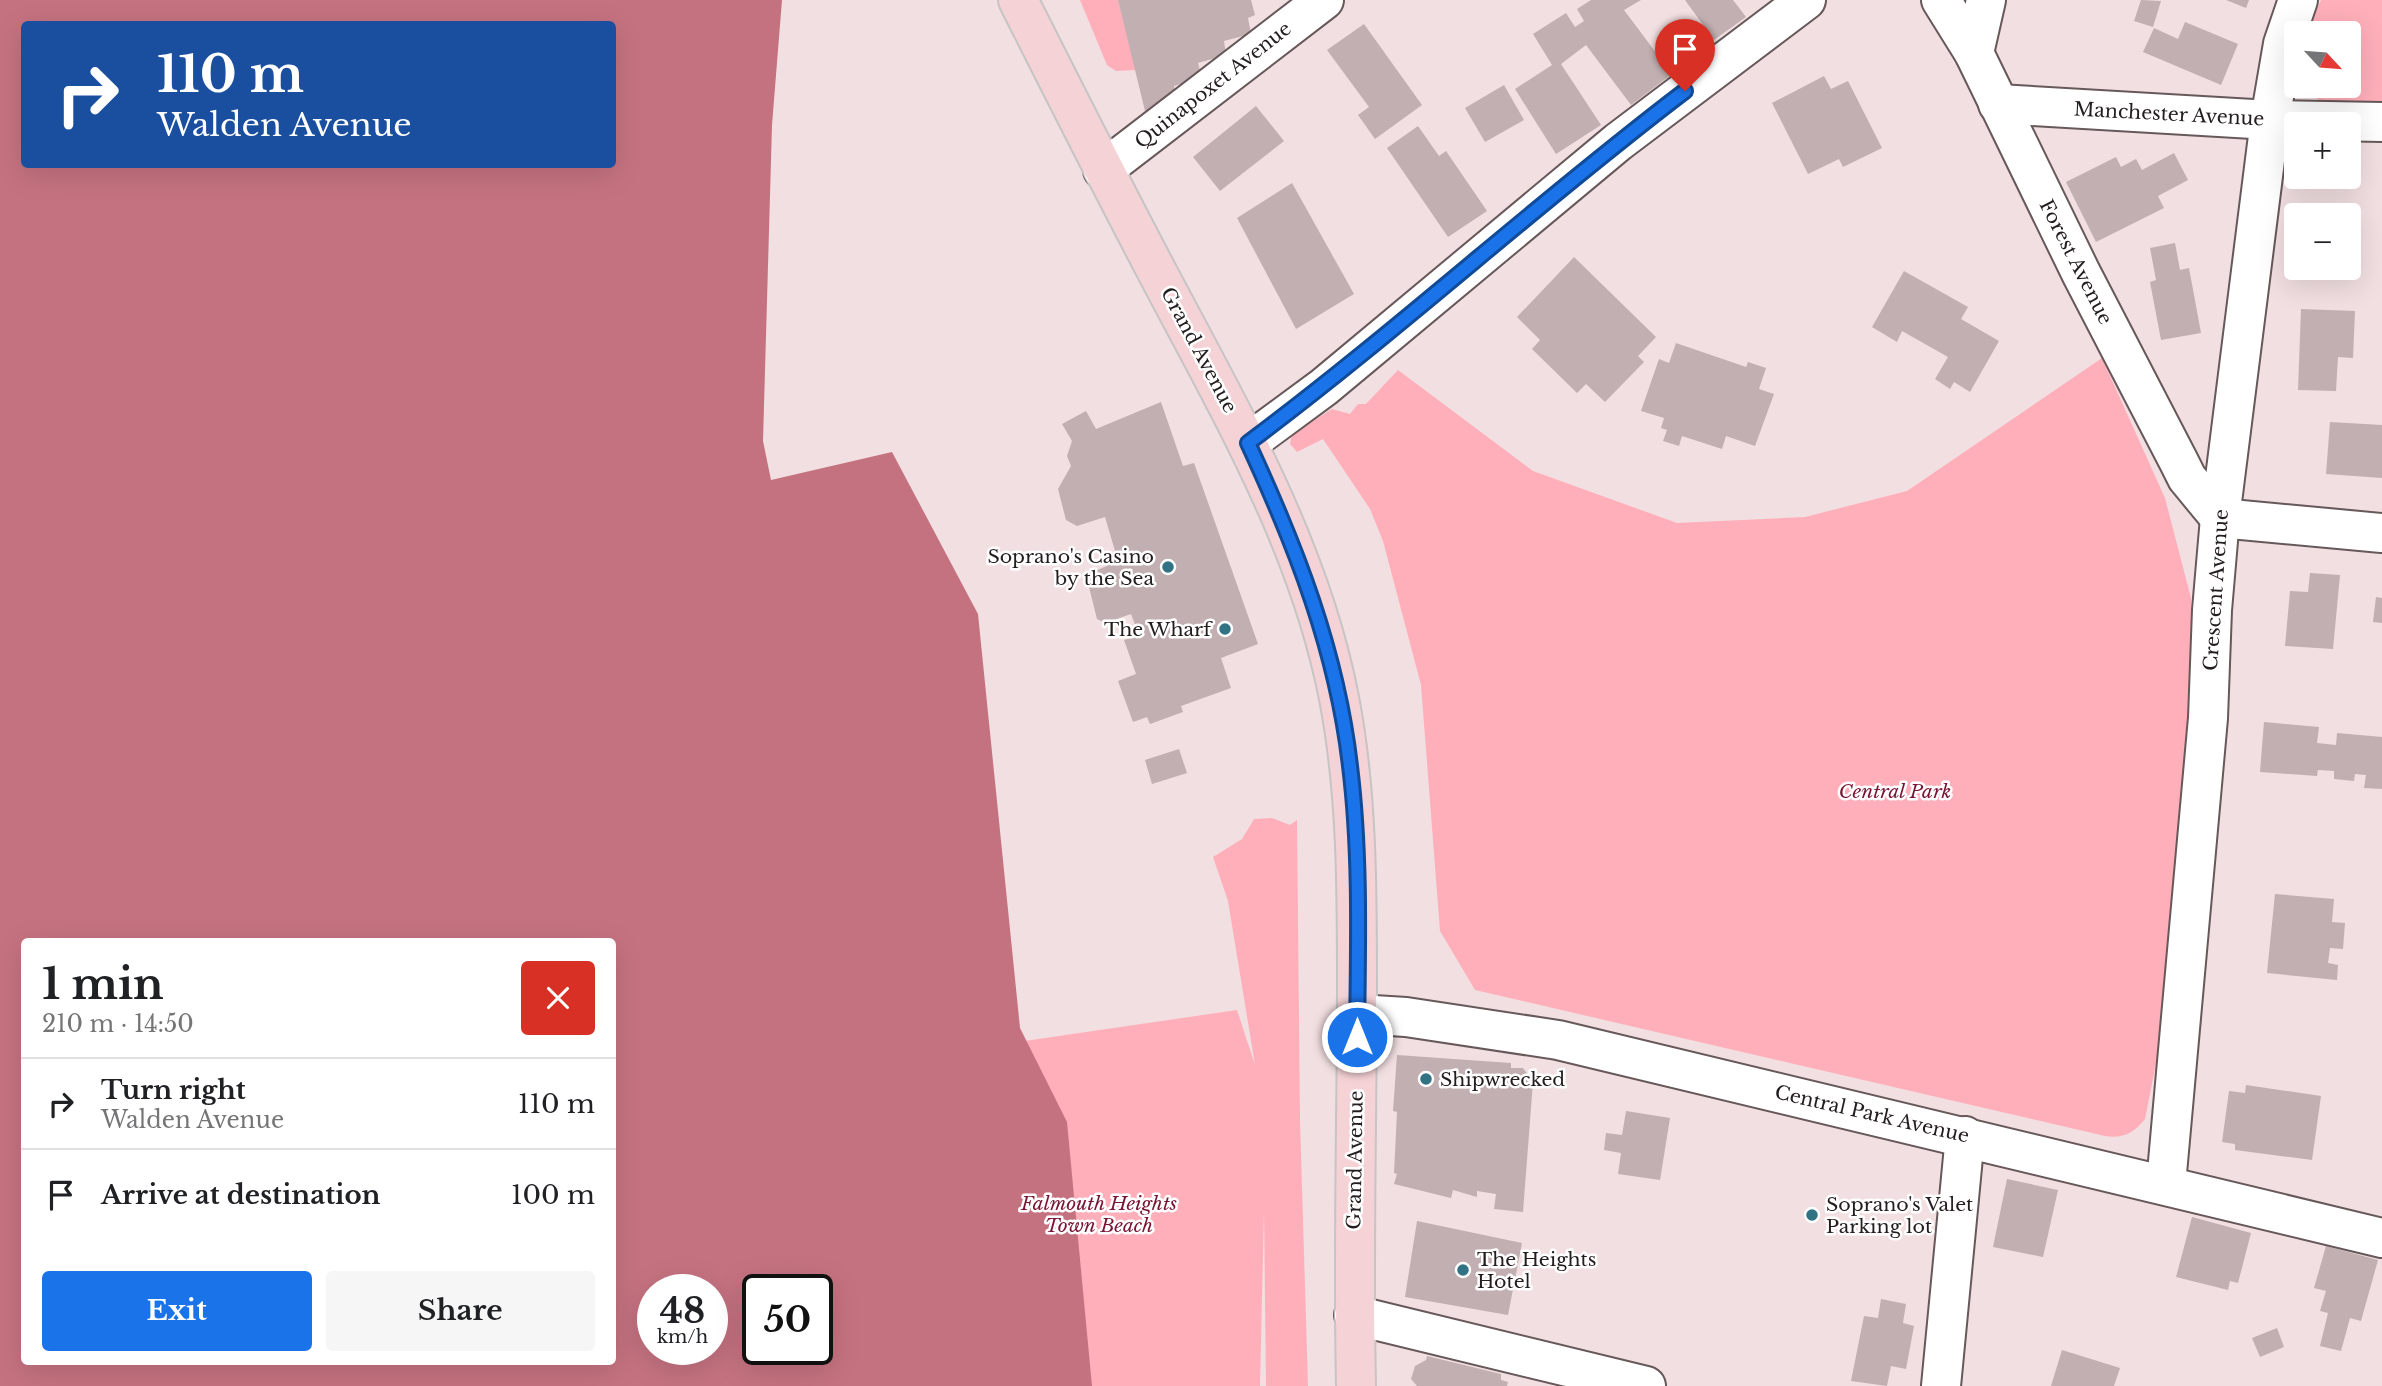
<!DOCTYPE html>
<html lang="en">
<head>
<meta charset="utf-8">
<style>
	body { margin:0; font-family:"Libre Baskerville",serif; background:#f6f6f6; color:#202124; height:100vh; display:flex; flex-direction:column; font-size:26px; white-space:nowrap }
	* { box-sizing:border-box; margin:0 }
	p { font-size:23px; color:#757577 }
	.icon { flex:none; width:38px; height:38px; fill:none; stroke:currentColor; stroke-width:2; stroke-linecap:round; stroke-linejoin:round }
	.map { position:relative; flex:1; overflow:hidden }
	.sheet { position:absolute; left:21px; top:938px; width:595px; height:427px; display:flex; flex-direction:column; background:#fff; border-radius:7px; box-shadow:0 7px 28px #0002 }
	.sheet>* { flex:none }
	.guide { position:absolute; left:21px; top:21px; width:595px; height:147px; border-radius:7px; box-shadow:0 7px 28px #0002; background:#1a4fa0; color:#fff; overflow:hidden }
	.needle { width:46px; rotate:116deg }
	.controls { position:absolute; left:2284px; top:21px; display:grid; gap:14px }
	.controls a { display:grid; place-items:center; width:77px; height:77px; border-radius:7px; background:#fff; box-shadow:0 7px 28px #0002; font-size:35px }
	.speed { position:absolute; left:637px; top:1274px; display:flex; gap:14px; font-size:35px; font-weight:700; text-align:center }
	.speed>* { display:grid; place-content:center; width:91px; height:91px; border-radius:50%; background:#fff; box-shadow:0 7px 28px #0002; line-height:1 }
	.speed small { font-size:18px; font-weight:400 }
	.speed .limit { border:4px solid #111; border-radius:10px; background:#fff; color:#111 }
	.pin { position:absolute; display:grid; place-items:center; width:60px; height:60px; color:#fff; margin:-72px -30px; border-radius:50% 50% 50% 0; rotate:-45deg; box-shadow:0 0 7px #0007 }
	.pin .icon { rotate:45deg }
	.me { position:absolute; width:77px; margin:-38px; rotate:0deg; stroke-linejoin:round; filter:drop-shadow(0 0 5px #0008) }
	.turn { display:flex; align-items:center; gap:24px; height:147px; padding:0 21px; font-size:32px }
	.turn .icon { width:91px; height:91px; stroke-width:2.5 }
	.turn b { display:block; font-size:49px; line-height:60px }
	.round { display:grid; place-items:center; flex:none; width:74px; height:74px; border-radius:7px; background:#f6f6f6 }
	.summary { display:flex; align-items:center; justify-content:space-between; height:119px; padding:0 21px }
	h1 { font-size:42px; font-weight:800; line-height:52px }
	.action { display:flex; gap:14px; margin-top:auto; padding:14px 21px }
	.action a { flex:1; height:80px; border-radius:7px; background:#1a73e8; color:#fff; font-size:28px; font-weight:800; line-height:80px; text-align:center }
	.action a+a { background:#f6f6f6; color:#202124 }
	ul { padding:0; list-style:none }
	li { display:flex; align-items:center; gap:21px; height:91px; padding:0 21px; border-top:2px solid #e0e0e0 }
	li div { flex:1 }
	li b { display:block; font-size:26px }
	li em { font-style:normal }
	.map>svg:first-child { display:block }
</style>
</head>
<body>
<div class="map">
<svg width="2382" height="1386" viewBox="0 0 2382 1386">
	<rect width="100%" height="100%" fill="#f2dfe1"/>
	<g fill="#feafba">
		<polygon points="1080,0 1118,0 1136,70 1116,71 1107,65"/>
		<polygon points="2321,0 2382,0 2382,107 2322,103 2303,86 2348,86 2348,33 2306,33"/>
		<path d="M 2102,358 L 2165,498 L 2191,598 L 2192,680 L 2179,864 L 2161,1038 L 2145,1119 C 2134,1133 2123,1139 2105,1136 L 1475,990 L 1440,931 L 1421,685 L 1383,541 L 1370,509 L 1323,439 L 1297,452 L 1290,444 L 1292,434 L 1332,409 L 1350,414 L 1358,404 L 1366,404 L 1398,370 L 1533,471 L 1677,523 L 1805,517 L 1907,491 Z"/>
		<polygon points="1272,818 1290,825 1297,820 1300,1120 1308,1386 1266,1386 1264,1212 1260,1386 925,1386 942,1053 1237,1010 1255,1065 1228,901 1213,857 1242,839 1254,819"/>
	</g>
	<path fill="#c57280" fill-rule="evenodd" d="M 0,0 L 782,0 L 772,125 L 763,441 L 771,480 L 892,452 L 978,614 L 1020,1028 L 1067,1122 L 1092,1386 L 0,1386 ZM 24,24 L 612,24 L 612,164 L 24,164 ZM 24,942 L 612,942 L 612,1362 L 24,1362 ZM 653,1290 L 712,1290 L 712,1349 L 653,1349 ZM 758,1290 L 817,1290 L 817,1349 L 758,1349 Z"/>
	<g fill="#c1afb1">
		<polygon points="1118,0 1251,0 1255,15 1248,18 1251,34 1224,41 1226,55 1198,63 1202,78 1174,86 1176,101 1145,111"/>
		<polygon points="1591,0 1641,0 1624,10 1672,74 1631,105 1586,45 1561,64 1601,125 1556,154 1515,89 1552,65 1533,34 1566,13 1575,27 1584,21 1577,9"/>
		<polygon points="1685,0 1733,0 1746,17 1714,40"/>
		<polygon points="2141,0 2161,1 2153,27 2134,21"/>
		<polygon points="2226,0 2249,0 2246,8"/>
		<polygon points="2185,22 2238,44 2221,85 2143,52 2154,28 2178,39"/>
		<polygon points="1364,24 1422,105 1375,139 1358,115 1369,107 1327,50"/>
		<polygon points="1824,76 1831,89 1848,81 1882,148 1843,167 1839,159 1808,174 1772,103"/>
		<polygon points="1504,85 1524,120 1485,142 1465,108"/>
		<polygon points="1256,106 1284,141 1220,191 1193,157"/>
		<polygon points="1418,126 1439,156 1446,151 1487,211 1448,237 1387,148"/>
		<polygon points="2174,153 2188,180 2158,196 2164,208 2096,242 2066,182 2116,157 2121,167 2136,159 2142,170"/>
		<polygon points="1292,183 1354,294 1296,329 1237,218"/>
		<polygon points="2175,243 2180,270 2189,268 2201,333 2161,340 2150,282 2156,280 2150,248"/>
		<polygon points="1574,257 1656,337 1638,356 1644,362 1605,402 1586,384 1577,393 1532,349 1540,340 1517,317"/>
		<polygon points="1904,271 1968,307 1961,319 1999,341 1970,392 1954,382 1950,389 1935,379 1948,357 1902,331 1897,342 1872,327"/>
		<polygon points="2301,309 2355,311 2353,358 2338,357 2336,391 2298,390"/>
		<polygon points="1676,343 1746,367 1748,362 1766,368 1759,389 1774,394 1755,446 1726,436 1722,449 1682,436 1679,446 1663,441 1667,430 1661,428 1664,418 1641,411 1659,359 1669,363"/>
		<polygon points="1161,402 1183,466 1194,463 1258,644 1221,658 1231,688 1181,706 1183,712 1150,724 1147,717 1133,722 1118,681 1136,674 1124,640 1139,635 1131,614 1105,623 1097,619 1088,583 1093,572 1118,561 1105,517 1077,526 1066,520 1058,489 1071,466 1067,456 1072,441 1062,424 1086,411 1096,429"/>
		<polygon points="2330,422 2382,425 2382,478 2326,474"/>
		<polygon points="2310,573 2340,575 2333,649 2285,646 2290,591 2308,592"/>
		<polygon points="2376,597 2382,598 2382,623 2373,622"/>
		<polygon points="2264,722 2319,727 2317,743 2336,745 2337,733 2382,737 2382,789 2364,788 2366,775 2355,774 2354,781 2334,779 2334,771 2318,770 2317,776 2260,772"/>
		<polygon points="1179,749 1187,773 1152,784 1145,760"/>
		<polygon points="2275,894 2334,899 2332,922 2345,923 2343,949 2330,948 2328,963 2338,965 2337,980 2267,973"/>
		<polygon points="1397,1055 1511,1063 1511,1068 1523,1068 1533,1082 1523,1212 1494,1209 1496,1194 1477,1191 1477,1197 1453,1190 1451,1198 1394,1184 1397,1174 1394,1173 1397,1112 1393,1111"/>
		<polygon points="2246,1085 2321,1096 2312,1160 2235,1150 2235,1144 2222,1142 2229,1091 2245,1093"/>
		<polygon points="1626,1111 1670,1118 1660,1180 1618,1174 1621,1153 1604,1150 1606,1133 1622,1135"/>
		<polygon points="2007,1179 2058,1190 2043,1257 1993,1247"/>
		<polygon points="2192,1217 2251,1233 2238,1283 2230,1281 2228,1290 2176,1277"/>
		<polygon points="1417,1221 1522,1243 1508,1315 1405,1297"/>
		<polygon points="2326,1246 2378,1260 2361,1321 2350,1318 2341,1351 2320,1346 2328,1313 2320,1311 2326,1291 2314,1288"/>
		<polygon points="1881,1299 1906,1304 1903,1323 1914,1326 1906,1369 1891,1366 1887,1386 1851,1381 1864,1316 1878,1318"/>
		<polygon points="2277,1328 2284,1347 2260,1357 2252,1338"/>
		<polygon points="2062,1350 2120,1368 2114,1386 2051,1386"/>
		<polygon points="1427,1356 1501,1374 1501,1380 1508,1382 1507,1386 1417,1386 1411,1379 1415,1366 1426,1360"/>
	</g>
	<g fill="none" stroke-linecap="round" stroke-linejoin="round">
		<defs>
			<g id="minor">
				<polyline points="1941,0 1974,53 2081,273 2179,462 2187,478 2220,518 2382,533"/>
				<polyline points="1974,53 1986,0"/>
				<polyline points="1998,104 2270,120 2382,122"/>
				<polyline points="1103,170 1324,0"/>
				<polyline points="1248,443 1324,387 1618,142 1806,0"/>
				<polyline points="1357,1014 1406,1017 1558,1040 2382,1238"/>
				<polyline points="2166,1184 2208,718 2212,610 2220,518 2270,120 2283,44 2298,0"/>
				<polyline points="1354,1315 1646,1386"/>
				<polyline points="1941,1386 1965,1136"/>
			</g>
			<path id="major" d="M 1018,0 C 1069,101 1119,201 1172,300 C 1240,428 1311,554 1339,698 C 1357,791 1357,887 1357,983 C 1357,1117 1353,1251 1356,1386"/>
		</defs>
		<use href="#minor" stroke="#67585a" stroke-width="42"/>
		<use href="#major" stroke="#c6c4c4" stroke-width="42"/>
		<use href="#minor" stroke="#fff" stroke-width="38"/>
		<use href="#major" stroke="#f5d2d6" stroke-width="38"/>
	</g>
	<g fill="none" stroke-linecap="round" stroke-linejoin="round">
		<defs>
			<path id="route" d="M 1357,1037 C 1358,948 1361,855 1350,766 C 1337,651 1296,547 1248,443 C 1398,331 1536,204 1685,91"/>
		</defs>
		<use href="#route" stroke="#114b97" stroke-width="18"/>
		<use href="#route" stroke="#1a73e8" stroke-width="12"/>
	</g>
	<g fill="#317285" stroke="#fff" stroke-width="2.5">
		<circle cx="1168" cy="567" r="7"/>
		<circle cx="1225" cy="629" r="7"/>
		<circle cx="1426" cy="1079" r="7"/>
		<circle cx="1812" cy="1215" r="7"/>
		<circle cx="1463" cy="1270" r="7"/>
	</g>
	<g text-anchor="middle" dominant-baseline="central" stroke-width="5" stroke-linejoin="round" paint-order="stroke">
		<g font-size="19" fill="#231d1e" stroke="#fff">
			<text transform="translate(1213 85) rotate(-38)">Quinapoxet Avenue</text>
			<text transform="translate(2169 114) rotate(3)">Manchester Avenue</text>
			<text transform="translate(2076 262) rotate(63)">Forest Avenue</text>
			<text transform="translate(1199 350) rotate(62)">Grand Avenue</text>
			<text transform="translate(2216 590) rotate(-86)">Crescent Avenue</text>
			<text transform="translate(1872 1114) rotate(13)">Central Park Avenue</text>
			<text transform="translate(1355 1160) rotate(-89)">Grand Avenue</text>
		</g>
		<g font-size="19" fill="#231d1e" stroke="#fff" text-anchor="start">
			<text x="1154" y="556" text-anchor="end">Soprano's Casino<tspan x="1154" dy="22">by the Sea</tspan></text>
			<text x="1211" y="629" text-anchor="end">The Wharf</text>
			<text x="1440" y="1079">Shipwrecked</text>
			<text x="1826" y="1204">Soprano's Valet<tspan x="1826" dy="22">Parking lot</tspan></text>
			<text x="1477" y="1259">The Heights<tspan x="1477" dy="22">Hotel</tspan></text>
		</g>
		<g font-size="19" font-style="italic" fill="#791432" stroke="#fff">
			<text x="1895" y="791">Central Park</text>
			<text x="1099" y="1203">Falmouth Heights<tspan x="1099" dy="22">Town Beach</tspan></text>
		</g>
	</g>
</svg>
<div class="controls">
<a><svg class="needle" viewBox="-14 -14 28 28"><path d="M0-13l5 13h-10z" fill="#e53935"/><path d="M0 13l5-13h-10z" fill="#757577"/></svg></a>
<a>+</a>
<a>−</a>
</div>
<div class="speed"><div>48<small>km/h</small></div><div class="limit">50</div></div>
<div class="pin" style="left:1685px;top:91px;background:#d93025"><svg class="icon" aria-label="arrive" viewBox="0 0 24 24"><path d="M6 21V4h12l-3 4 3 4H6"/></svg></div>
<svg class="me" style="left:1357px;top:1037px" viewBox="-20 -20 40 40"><circle r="17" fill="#1a73e8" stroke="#fff" stroke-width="3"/><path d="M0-11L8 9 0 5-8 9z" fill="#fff"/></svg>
<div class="guide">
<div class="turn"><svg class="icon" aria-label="right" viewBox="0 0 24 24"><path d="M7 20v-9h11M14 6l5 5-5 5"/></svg><div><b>110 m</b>Walden Avenue</div></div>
</div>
<section class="sheet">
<div class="summary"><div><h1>1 min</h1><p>210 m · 14:50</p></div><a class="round" style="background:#d93025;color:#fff"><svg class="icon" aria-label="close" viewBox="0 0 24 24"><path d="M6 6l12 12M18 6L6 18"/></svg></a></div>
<ul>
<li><svg class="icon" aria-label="right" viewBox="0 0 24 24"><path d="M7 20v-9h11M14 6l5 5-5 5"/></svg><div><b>Turn right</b><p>Walden Avenue</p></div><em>110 m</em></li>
<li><svg class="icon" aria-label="arrive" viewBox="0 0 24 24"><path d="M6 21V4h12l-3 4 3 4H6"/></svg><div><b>Arrive at destination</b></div><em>100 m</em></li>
</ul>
<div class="action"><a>Exit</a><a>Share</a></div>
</section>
</div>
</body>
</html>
